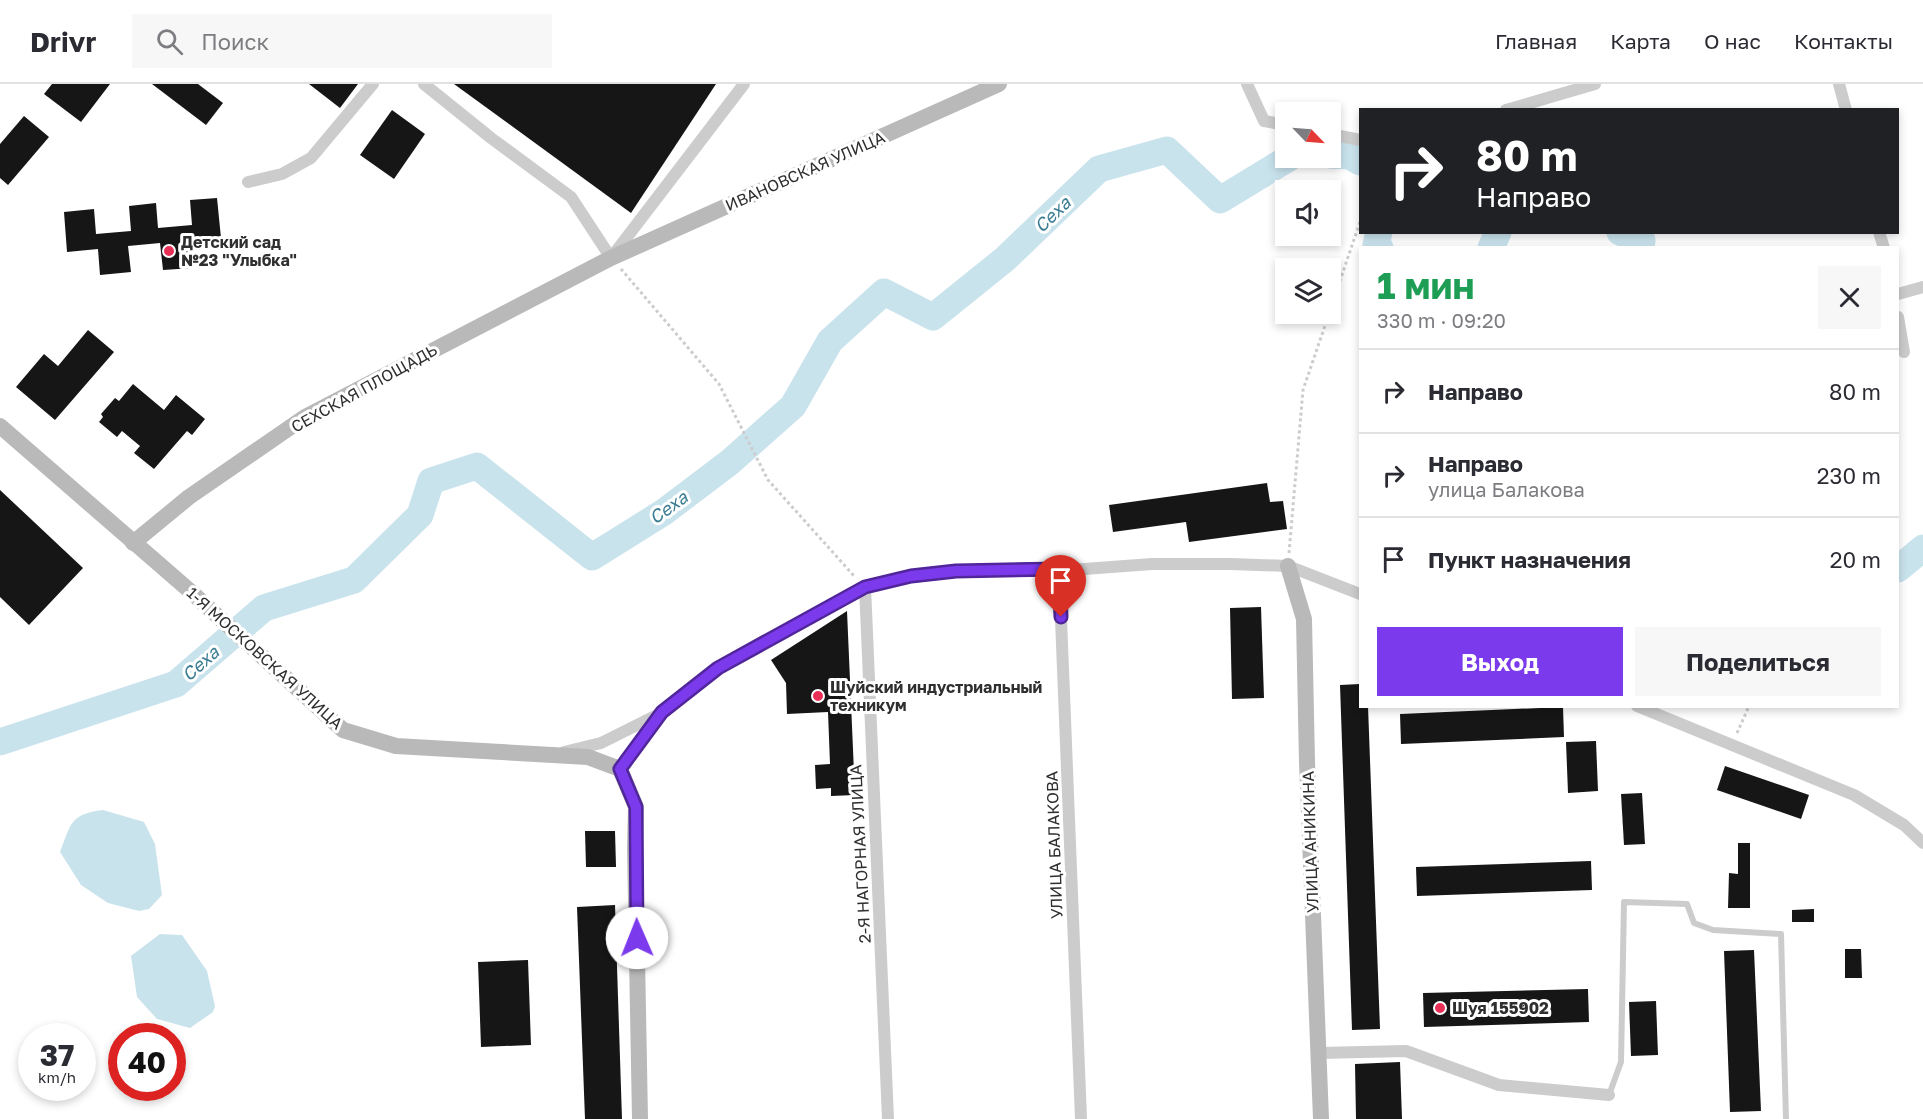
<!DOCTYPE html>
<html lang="ru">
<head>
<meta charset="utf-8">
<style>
	body { margin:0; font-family:"Golos Text",sans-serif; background:#f7f7f7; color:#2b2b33; height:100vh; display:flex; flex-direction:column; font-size:22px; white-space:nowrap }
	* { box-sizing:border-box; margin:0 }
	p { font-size:20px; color:#7c7c81 }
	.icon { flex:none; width:33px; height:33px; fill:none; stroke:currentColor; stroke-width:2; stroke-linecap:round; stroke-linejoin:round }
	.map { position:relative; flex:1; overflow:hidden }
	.sheet { position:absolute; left:1359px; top:162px; width:540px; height:462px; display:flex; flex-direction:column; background:#fff; border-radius:0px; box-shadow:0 3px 9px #0003 }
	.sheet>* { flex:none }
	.guide { position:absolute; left:1359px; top:24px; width:540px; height:126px; border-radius:0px; box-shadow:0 3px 9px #0003; background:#202124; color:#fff; overflow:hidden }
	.needle { width:39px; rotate:115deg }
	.buttons { position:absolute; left:1275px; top:18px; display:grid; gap:12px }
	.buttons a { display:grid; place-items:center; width:66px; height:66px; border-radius:0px; background:#fff; box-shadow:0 3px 9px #0003; font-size:30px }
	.speed { position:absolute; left:18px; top:939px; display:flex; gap:12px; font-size:30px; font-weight:700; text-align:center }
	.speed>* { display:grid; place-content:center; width:78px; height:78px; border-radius:50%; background:#fff; box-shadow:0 3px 9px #0003; line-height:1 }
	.speed small { font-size:15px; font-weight:400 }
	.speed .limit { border:9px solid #d22; background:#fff; color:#111 }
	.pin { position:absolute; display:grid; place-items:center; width:51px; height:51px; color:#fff; margin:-62px -26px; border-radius:50% 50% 50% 0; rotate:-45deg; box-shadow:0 0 6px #0007 }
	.pin .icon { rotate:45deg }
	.me { position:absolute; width:66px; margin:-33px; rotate:359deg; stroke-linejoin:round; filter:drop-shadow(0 0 4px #0008) }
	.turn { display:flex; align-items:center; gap:21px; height:126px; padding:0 18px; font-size:27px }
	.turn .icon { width:78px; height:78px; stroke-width:2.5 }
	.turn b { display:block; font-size:42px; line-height:51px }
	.round { display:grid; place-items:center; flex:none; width:63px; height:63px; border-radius:0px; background:#f7f7f7 }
	.overview { display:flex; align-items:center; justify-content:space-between; height:102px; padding:0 18px }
	h1 { font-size:36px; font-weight:700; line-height:45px; color:#1e9e55 }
	.primary-button { display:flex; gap:12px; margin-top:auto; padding:12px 18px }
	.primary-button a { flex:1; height:69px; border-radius:0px; background:#7c3aed; color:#fff; font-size:24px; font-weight:700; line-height:69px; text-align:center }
	.primary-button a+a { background:#f7f7f7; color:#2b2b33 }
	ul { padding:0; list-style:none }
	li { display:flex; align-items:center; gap:18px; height:84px; padding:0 18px; border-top:2px solid #e1e1e2 }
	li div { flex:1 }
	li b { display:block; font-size:22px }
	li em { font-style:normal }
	header { display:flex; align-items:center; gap:36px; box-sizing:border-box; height:84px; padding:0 30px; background:#fff; border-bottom:2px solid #e1e1e2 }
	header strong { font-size:28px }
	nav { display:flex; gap:33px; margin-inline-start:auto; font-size:21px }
	.search { width:420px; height:54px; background:#f7f7f7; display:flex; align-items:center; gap:15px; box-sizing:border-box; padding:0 21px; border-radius:0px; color:#7c7c81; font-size:22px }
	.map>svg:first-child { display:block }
</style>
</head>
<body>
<header>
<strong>Drivr</strong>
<div class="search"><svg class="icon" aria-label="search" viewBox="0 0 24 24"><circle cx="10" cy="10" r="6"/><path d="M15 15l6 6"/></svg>Поиск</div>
<nav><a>Главная</a><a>Карта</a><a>О нас</a><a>Контакты</a></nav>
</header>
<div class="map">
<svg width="1923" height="1035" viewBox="0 0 1923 1035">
	<rect width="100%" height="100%" fill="#fff"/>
	<g fill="#c9e3ed">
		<path d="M 103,726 L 144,738 L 155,760 L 162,811 L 149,825 L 139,827 L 108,819 L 81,801 L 60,768 C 71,740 70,730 103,726 Z"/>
		<polygon points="160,850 182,851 207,887 215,922 213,928 190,944 157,935 137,913 131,872"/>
	</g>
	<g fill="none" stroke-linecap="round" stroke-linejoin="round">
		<g stroke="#c9e3ed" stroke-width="27">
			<polyline points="1330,71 1349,72 1360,78"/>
			<polyline points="1379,148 1376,161 1380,164"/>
			<polyline points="1620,148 1642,156 1641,164"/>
			<polyline points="1491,164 1498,148"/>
			<polyline points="1898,485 1923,464"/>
			<polyline points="0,658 176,600 264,524 354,496 420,431 431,397 477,382 592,473 664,428 730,378 793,322 830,257 884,208 933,233 1005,175 1099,85 1167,66 1220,116 1289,74"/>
		</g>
	</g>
	<g fill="#161616">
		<polygon points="52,0 110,0 81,38 44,10"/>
		<polygon points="152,0 198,0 223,19 206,41"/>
		<polygon points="309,0 358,0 340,24"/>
		<polygon points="454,0 716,0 631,129"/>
		<polygon points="392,26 425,50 394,95 360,71"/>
		<polygon points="24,32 49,53 8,101 0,94 0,60"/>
		<polygon points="217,114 221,154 191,157 193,184 163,186 160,159 128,162 131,188 100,191 98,165 67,168 64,128 94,125 96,150 131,147 129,122 156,119 158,144 192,141 190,116"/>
		<polygon points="88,246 114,268 55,336 16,303 44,270 58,282"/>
		<polygon points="133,300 164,326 176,311 205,335 192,351 187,347 154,385 134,369 140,362 122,347 117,353 99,338 103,333 101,330 115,314 119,317"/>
		<polygon points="1267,399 1270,418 1283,417 1287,445 1189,458 1186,438 1113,448 1109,421"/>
		<polygon points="0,406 83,484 29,541 0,513"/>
		<polygon points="1261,523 1264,614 1232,615 1230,524"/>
		<polygon points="847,527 855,711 831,712 831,704 816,705 815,681 830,680 828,628 787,630 786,599 771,576"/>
		<polygon points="1360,600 1360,622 1368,622 1380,945 1352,946 1340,601"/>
		<polygon points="1563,623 1564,653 1401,660 1400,630"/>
		<polygon points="1596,657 1598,707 1568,709 1566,658"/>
		<polygon points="1725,682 1809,711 1801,735 1717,706"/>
		<polygon points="1642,709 1645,760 1624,761 1621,710"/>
		<polygon points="585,747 615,747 616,783 586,783"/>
		<polygon points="1738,759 1750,759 1750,824 1728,824 1729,789 1738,790"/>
		<polygon points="1591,777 1592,806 1417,812 1416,783"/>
		<polygon points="615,821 622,1035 585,1035 577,823"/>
		<polygon points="1814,825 1814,838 1792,838 1792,826"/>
		<polygon points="1845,865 1861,865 1862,894 1845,894"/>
		<polygon points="1754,866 1761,1027 1730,1028 1724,867"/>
		<polygon points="528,876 531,961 481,963 478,878"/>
		<polygon points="1588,905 1589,938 1424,943 1423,909"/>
		<polygon points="1656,917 1658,971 1631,972 1629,918"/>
		<polygon points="1400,978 1402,1035 1356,1035 1355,980"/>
	</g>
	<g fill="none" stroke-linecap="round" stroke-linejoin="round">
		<g stroke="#ccc" stroke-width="3" stroke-dasharray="3 3" stroke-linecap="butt">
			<polyline points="621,185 719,300 768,396 855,493"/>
			<polyline points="1330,226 1360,138"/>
			<polyline points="1289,469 1303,306 1329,230"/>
			<polyline points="1737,649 1749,622"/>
		</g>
		<polyline stroke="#ccc" stroke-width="6" points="1609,1011 1621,978 1624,818 1687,820 1694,839 1713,846 1781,850 1786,1035"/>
		<g stroke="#ccc" stroke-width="12">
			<polyline points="424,0 491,54 571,113 611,174 744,0"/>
			<polyline points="1247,0 1264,37 1286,41"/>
			<polyline points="1839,0 1846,26"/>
			<polyline points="1506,26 1595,0"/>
			<polyline points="1330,50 1360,56"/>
			<polyline points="248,98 282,90 311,74 373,0"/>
			<polyline points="1879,148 1884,164"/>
			<polyline points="1898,210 1923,203"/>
			<polyline points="1898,233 1904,268"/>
			<polyline points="1059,485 1081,1035"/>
			<polyline points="865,503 888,1035"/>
			<polyline points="1637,622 1854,711 1904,741 1923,759"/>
			<polyline points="564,668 601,659 659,630"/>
			<polyline points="620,685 662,628 718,584 865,503 911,492 956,487 1084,485 1152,480 1231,480 1288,482 1360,510"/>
			<polyline points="1319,969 1406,967 1499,1001 1609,1011"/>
		</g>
		<g stroke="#b9b9b9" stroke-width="16">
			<polyline points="0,342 190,507 343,646 396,662 588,673 620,685 636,723 635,764 640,1035"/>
			<polyline points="133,459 189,413 305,333 611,174 999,0"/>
			<polyline points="1288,482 1304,535 1307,678 1321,1035"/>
		</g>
	</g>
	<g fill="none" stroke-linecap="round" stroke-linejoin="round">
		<defs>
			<polyline id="route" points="637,854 636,723 620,685 662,628 718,584 865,503 911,492 956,487 1059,485 1061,533"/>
		</defs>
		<use href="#route" stroke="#51269a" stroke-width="15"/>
		<use href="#route" stroke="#7c3aed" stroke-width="10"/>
	</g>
	<g fill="#e92f55" stroke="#fff" stroke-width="2">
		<circle cx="169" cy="167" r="6"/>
		<circle cx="818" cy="612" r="6"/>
		<circle cx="1440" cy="924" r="6"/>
	</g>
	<g text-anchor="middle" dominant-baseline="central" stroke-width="6" stroke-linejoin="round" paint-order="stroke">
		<g font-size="16" fill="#2f2f2f" stroke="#fff">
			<text transform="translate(805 87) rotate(-24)">ИВАНОВСКАЯ УЛИЦА</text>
			<text transform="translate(364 304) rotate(-29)">СЕХСКАЯ ПЛОЩАДЬ</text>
			<text transform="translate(265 574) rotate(42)">1-Я МОСКОВСКАЯ УЛИЦА</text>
			<text transform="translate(1310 758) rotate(-92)">УЛИЦА АНИКИНА</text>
			<text transform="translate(1054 761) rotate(-92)">УЛИЦА БАЛАКОВА</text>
			<text transform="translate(860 770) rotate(-93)">2-Я НАГОРНАЯ УЛИЦА</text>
		</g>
		<g font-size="16" font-weight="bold" fill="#2f2f2f" stroke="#fff" text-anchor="start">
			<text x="181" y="158">Детский сад<tspan x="181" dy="18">№23 "Улыбка"</tspan></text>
			<text x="830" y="603">Шуйский индустриальный<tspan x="830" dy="18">техникум</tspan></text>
			<text x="1452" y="924">Шуя 155902</text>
		</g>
		<g font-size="18" font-style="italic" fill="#3b7d93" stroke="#fff">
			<text transform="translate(1052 130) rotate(-44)">Сеха</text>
			<text transform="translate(668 423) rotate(-36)">Сеха</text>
			<text transform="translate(200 579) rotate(-41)">Сеха</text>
		</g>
	</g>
</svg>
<div class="buttons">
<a><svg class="needle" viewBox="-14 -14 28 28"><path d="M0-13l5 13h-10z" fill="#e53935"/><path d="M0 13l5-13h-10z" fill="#7c7c81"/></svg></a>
<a><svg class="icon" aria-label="sound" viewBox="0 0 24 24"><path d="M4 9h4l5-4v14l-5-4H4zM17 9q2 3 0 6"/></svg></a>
<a><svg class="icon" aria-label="layers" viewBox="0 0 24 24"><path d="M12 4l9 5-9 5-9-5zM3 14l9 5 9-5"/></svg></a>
</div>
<div class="speed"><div>37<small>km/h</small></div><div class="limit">40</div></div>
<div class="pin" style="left:1061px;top:533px;background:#d93025"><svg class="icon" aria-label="arrive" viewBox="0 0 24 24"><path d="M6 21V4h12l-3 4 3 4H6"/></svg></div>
<svg class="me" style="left:637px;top:854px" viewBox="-20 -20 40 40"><circle r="19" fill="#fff"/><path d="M0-13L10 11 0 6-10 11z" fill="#7c3aed"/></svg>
<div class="guide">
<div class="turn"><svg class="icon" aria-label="right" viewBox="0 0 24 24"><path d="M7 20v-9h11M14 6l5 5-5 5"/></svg><div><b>80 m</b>Направо</div></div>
</div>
<section class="sheet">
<div class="overview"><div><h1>1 мин</h1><p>330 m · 09:20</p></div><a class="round"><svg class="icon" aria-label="close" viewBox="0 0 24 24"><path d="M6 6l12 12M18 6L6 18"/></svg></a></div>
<ul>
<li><svg class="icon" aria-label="right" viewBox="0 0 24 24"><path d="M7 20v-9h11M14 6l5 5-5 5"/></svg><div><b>Направо</b></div><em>80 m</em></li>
<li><svg class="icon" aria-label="right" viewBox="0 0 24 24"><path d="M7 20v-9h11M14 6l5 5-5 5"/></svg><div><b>Направо</b><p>улица Балакова</p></div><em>230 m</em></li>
<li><svg class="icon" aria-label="arrive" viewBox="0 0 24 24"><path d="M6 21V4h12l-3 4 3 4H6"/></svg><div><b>Пункт назначения</b></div><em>20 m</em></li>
</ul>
<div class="primary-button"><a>Выход</a><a>Поделиться</a></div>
</section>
</div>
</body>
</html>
